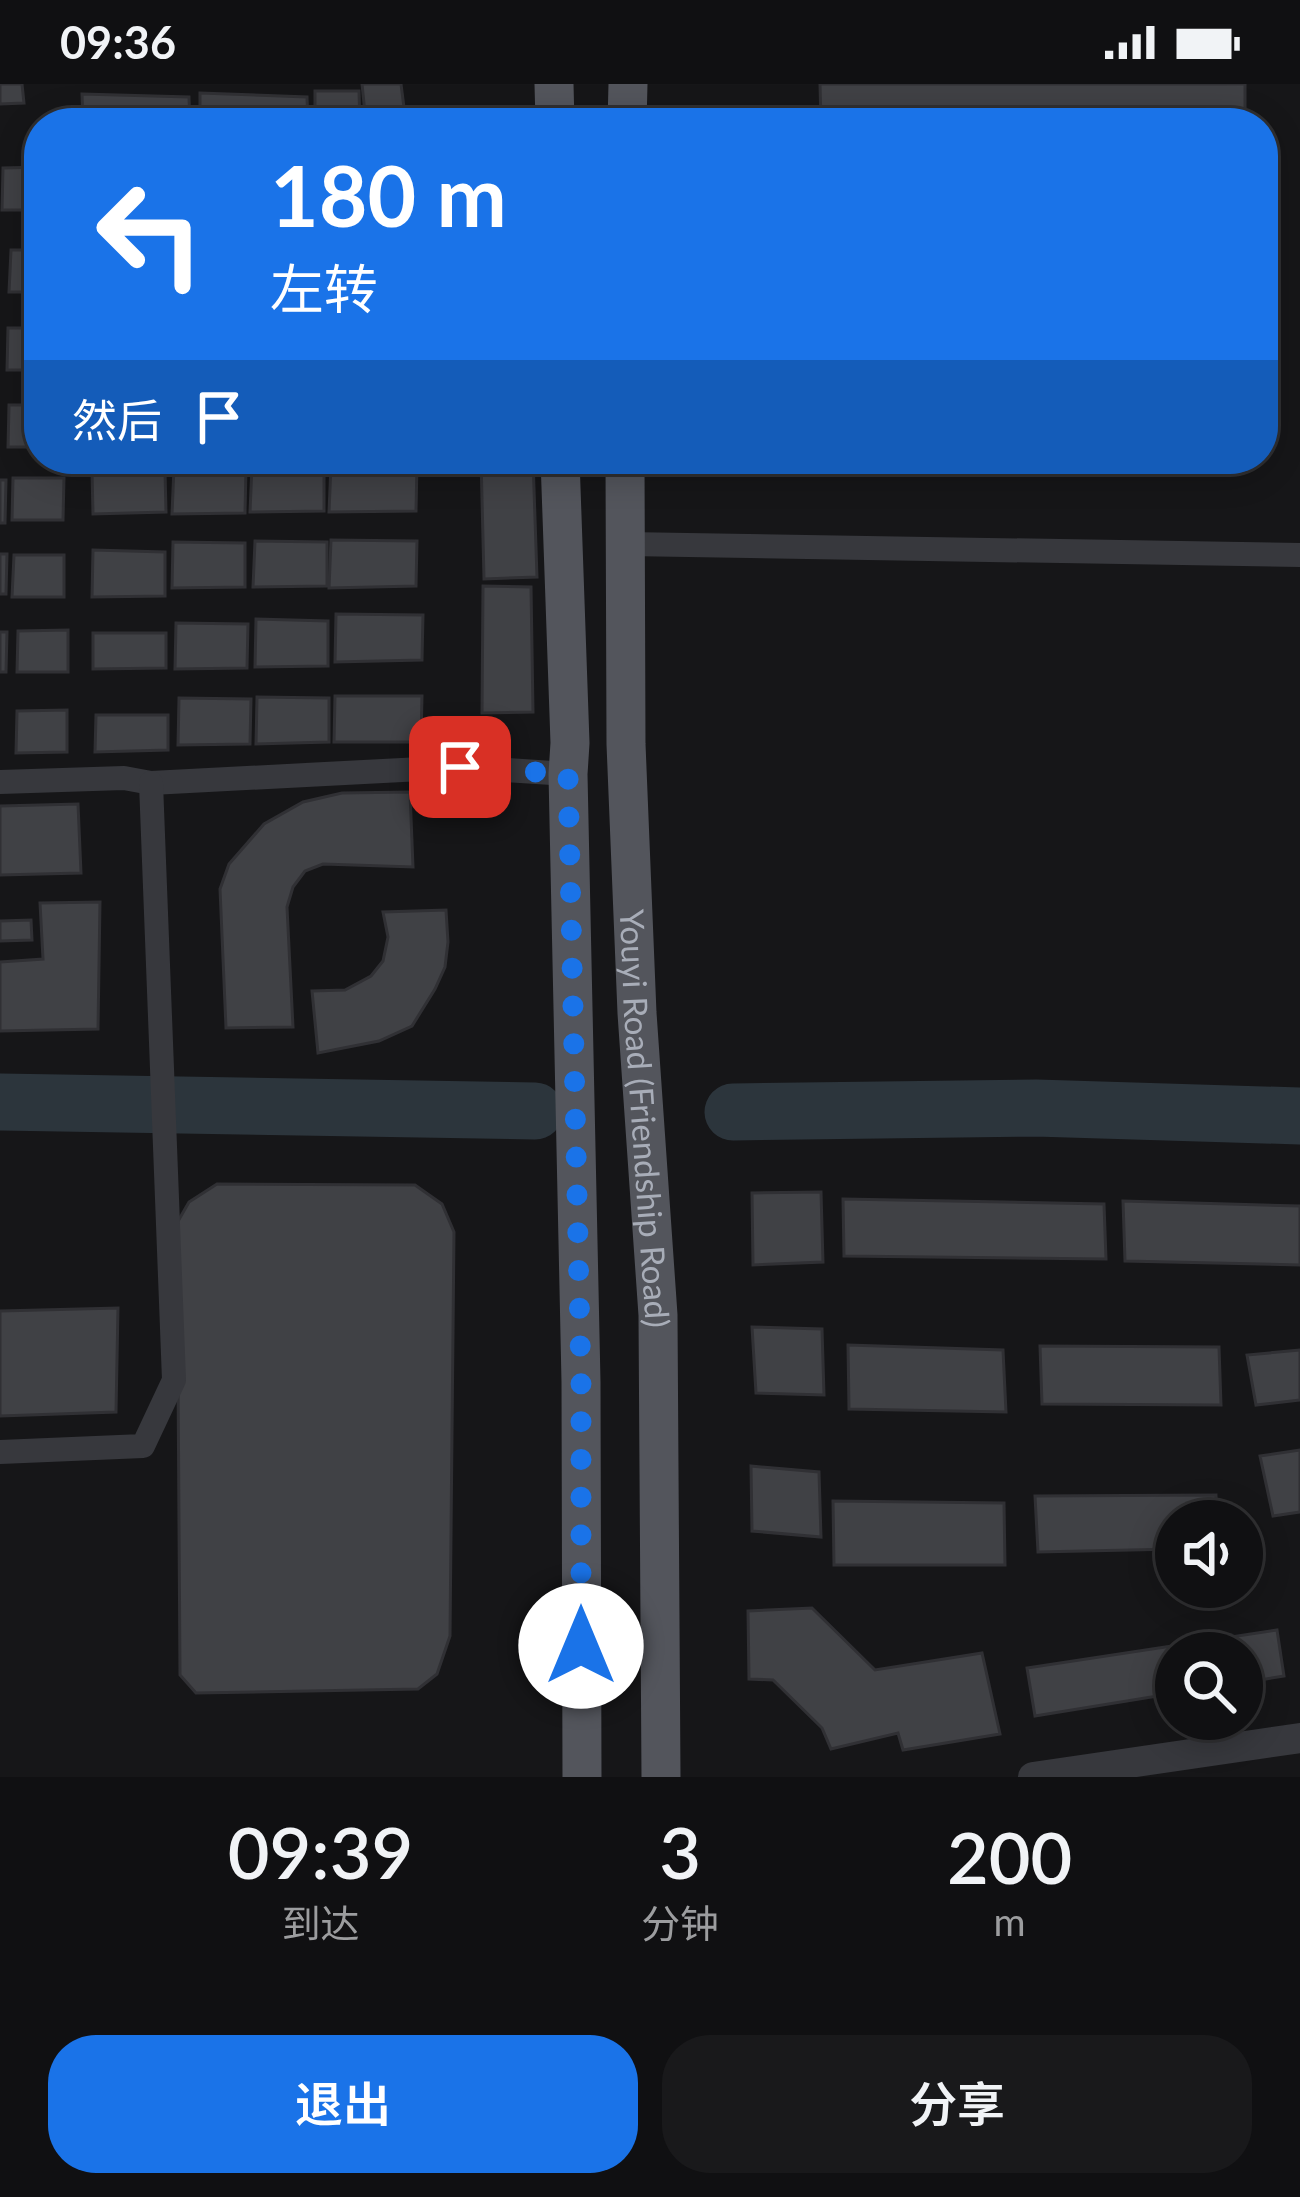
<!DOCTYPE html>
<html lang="zh">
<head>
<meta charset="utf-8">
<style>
	body { margin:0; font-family:Lato,"Noto Sans SC",sans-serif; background:#19191b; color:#f1f3f6; height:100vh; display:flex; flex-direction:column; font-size:45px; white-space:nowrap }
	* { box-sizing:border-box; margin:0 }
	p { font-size:39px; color:#9c9d9f }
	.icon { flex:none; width:66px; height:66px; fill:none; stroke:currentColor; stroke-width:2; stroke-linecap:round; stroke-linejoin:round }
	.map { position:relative; height:1693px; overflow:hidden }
	.drawer { display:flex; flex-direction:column; background:#101012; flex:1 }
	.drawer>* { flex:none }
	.hud { position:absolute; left:24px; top:24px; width:1254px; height:366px; border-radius:48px; box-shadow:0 6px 30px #0003,0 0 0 3px #303032; background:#1a73e8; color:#fff; overflow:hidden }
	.fabs { position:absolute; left:1155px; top:1416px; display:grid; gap:24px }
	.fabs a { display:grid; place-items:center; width:108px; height:108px; border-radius:50%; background:#101012; box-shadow:0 6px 30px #0003,0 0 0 3px #303032; font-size:60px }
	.pin { position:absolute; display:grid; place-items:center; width:102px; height:102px; color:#fff; margin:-51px; border-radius:24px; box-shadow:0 6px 18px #0006 }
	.me { position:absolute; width:132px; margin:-66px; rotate:0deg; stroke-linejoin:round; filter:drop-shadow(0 0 9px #0008) }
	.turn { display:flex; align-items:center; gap:42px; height:252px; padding:0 48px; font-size:54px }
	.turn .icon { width:156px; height:156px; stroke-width:2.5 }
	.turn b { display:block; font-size:84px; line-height:102px }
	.then { display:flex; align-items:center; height:114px; padding:0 48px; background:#0003; gap:24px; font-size:45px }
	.eta { display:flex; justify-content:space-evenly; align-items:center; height:204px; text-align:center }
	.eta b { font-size:72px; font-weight:600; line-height:84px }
	.action { display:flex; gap:24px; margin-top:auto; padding:24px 48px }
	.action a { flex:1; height:138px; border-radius:48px; background:#1a73e8; color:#fff; font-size:48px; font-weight:600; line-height:138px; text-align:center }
	.action a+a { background:#19191b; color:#f1f3f6 }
	.status { display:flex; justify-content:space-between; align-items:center; height:84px; padding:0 60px; background:#101012; direction:ltr }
	.status svg { height:33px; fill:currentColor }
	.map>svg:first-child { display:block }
</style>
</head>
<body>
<div class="status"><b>09:36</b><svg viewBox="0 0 49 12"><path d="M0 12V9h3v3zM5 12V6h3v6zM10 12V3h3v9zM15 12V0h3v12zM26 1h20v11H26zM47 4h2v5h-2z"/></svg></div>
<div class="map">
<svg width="1300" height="1693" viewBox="0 0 1300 1693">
	<rect width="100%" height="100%" fill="#161618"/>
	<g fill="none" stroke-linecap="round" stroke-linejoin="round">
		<g stroke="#2c353c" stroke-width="57">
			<polyline points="0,1018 535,1027"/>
			<polyline points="733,1028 1036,1024 1300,1032"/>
		</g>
	</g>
	<g fill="#404145" stroke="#303034" stroke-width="3">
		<polygon points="0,0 22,0 24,19 0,20"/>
		<polygon points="362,0 401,0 406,39 366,39"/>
		<polygon points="820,0 1245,0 1245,39 821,39"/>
		<polygon points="315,7 359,7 360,39 315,39"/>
		<polygon points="200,9 307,13 308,39 200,39"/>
		<polygon points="82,10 189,13 190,39 83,39"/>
		<polygon points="39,83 39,126 2,126 3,84"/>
		<polygon points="11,166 39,166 39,208 9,208"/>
		<polygon points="8,244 39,244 39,286 7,286"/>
		<polygon points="9,321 39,321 39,363 8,363"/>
		<polygon points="481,375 533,375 537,493 484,495"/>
		<polygon points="252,381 324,382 324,427 250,428"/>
		<polygon points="331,381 417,381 416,427 329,428"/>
		<polygon points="174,383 246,385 245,429 172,430"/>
		<polygon points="165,386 166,428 93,430 92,388"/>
		<polygon points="13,394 64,394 63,436 12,436"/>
		<polygon points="0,396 6,396 5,439 0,439"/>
		<polygon points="331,456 417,457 416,502 329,504"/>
		<polygon points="255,457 327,458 327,502 253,503"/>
		<polygon points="173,458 245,459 245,503 172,504"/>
		<polygon points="93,466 165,468 165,512 92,513"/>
		<polygon points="0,470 7,470 6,510 0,510"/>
		<polygon points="14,471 64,471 64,513 12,513"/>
		<polygon points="483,502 531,503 533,628 482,629"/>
		<polygon points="336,530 423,531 422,576 335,578"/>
		<polygon points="256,535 328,537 328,582 255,583"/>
		<polygon points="176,539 248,540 247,584 175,585"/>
		<polygon points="68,546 68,588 17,588 18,547"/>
		<polygon points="0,548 7,548 6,588 0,588"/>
		<polygon points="93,549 166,549 166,584 93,585"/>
		<polygon points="335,612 422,612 421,658 334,658"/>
		<polygon points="257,613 329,614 329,658 256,660"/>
		<polygon points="179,614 251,615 250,660 178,661"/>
		<polygon points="67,626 67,668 16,669 17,627"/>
		<polygon points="96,631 168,631 168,666 95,668"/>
		<polygon points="410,708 413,783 323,780 305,787 293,803 287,823 293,943 226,944 220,805 229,780 264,740 303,718 342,709"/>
		<polygon points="78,720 81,789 0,791 0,722"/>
		<polygon points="100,818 98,945 0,947 0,878 43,875 40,819"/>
		<polygon points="446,826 448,858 445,883 435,905 412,942 379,957 318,969 312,907 345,906 371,892 383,877 388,853 383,828"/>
		<polygon points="31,836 32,856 0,857 0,837"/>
		<polygon points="217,1100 415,1101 442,1120 454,1148 450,1552 437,1590 418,1605 196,1609 180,1591 177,1139 189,1118"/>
		<polygon points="821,1108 823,1178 753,1181 752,1109"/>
		<polygon points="843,1115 1104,1120 1106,1175 844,1172"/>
		<polygon points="1123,1117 1300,1122 1300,1181 1125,1177"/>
		<polygon points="118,1224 116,1328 0,1332 0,1227"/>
		<polygon points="752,1243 822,1245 824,1311 756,1309"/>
		<polygon points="848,1261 1003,1266 1006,1328 849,1325"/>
		<polygon points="1040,1262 1219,1263 1221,1321 1042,1320"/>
		<polygon points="1300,1266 1300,1316 1256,1321 1247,1271"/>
		<polygon points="1300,1366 1300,1428 1273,1432 1260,1372"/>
		<polygon points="751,1382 819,1388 821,1453 752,1447"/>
		<polygon points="1216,1411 1217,1437 1176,1437 1176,1465 1038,1468 1035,1412"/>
		<polygon points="833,1417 1004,1419 1005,1481 834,1481"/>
		<polygon points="812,1524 875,1586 982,1569 1000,1650 903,1666 898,1649 831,1665 822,1644 773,1596 749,1595 748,1527"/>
		<polygon points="1277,1546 1284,1592 1242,1599 1242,1569 1176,1569 1176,1609 1035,1632 1027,1584"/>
	</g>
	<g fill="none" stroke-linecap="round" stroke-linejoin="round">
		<g stroke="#37383d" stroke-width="24">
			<polyline points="627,460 1300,471"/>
			<polyline points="0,698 124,694 151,699 460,683 568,690"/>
			<polyline points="0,1368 143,1362 174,1296 151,699"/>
		</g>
		<polyline stroke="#37383d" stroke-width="30" points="1033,1693 1300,1654"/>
		<g stroke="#53555c" stroke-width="39">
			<polyline points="554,0 555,39"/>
			<polyline points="627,39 628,0"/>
			<polyline points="560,375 570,659 568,690 581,1298 582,1693"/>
			<path id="s1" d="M 625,375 L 626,660 L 637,929 L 658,1231 L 661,1693"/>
		</g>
	</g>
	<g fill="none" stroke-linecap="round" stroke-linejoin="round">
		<polyline stroke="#1a73e8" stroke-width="21" stroke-dasharray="0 37.8" points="460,683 568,690 581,1298 581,1562"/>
	</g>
	<g text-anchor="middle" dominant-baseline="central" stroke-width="12" stroke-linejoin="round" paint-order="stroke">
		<g font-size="33" fill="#a8adb8" stroke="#111113">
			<text stroke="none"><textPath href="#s1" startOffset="660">Youyi Road (Friendship Road)</textPath></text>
		</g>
	</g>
</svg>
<div class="fabs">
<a><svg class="icon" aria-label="sound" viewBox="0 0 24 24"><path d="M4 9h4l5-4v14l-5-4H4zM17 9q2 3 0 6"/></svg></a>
<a><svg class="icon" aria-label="search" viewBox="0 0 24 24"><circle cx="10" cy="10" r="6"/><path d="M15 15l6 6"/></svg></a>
</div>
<div class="pin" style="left:460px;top:683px;background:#d93025"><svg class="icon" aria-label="arrive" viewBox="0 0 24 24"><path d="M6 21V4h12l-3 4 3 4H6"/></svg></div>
<svg class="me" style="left:581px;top:1562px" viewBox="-20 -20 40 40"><circle r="19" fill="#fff"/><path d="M0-13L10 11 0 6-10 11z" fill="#1a73e8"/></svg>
<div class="hud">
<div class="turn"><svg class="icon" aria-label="left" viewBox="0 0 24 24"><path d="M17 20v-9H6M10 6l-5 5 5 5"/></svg><div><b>180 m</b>左转</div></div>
<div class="then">然后<svg class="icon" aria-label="arrive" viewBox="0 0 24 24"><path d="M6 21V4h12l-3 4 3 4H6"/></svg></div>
</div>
</div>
<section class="drawer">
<div class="eta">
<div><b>09:39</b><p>到达</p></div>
<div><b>3</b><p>分钟</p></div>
<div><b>200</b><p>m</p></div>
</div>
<div class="action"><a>退出</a><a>分享</a></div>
</section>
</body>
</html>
